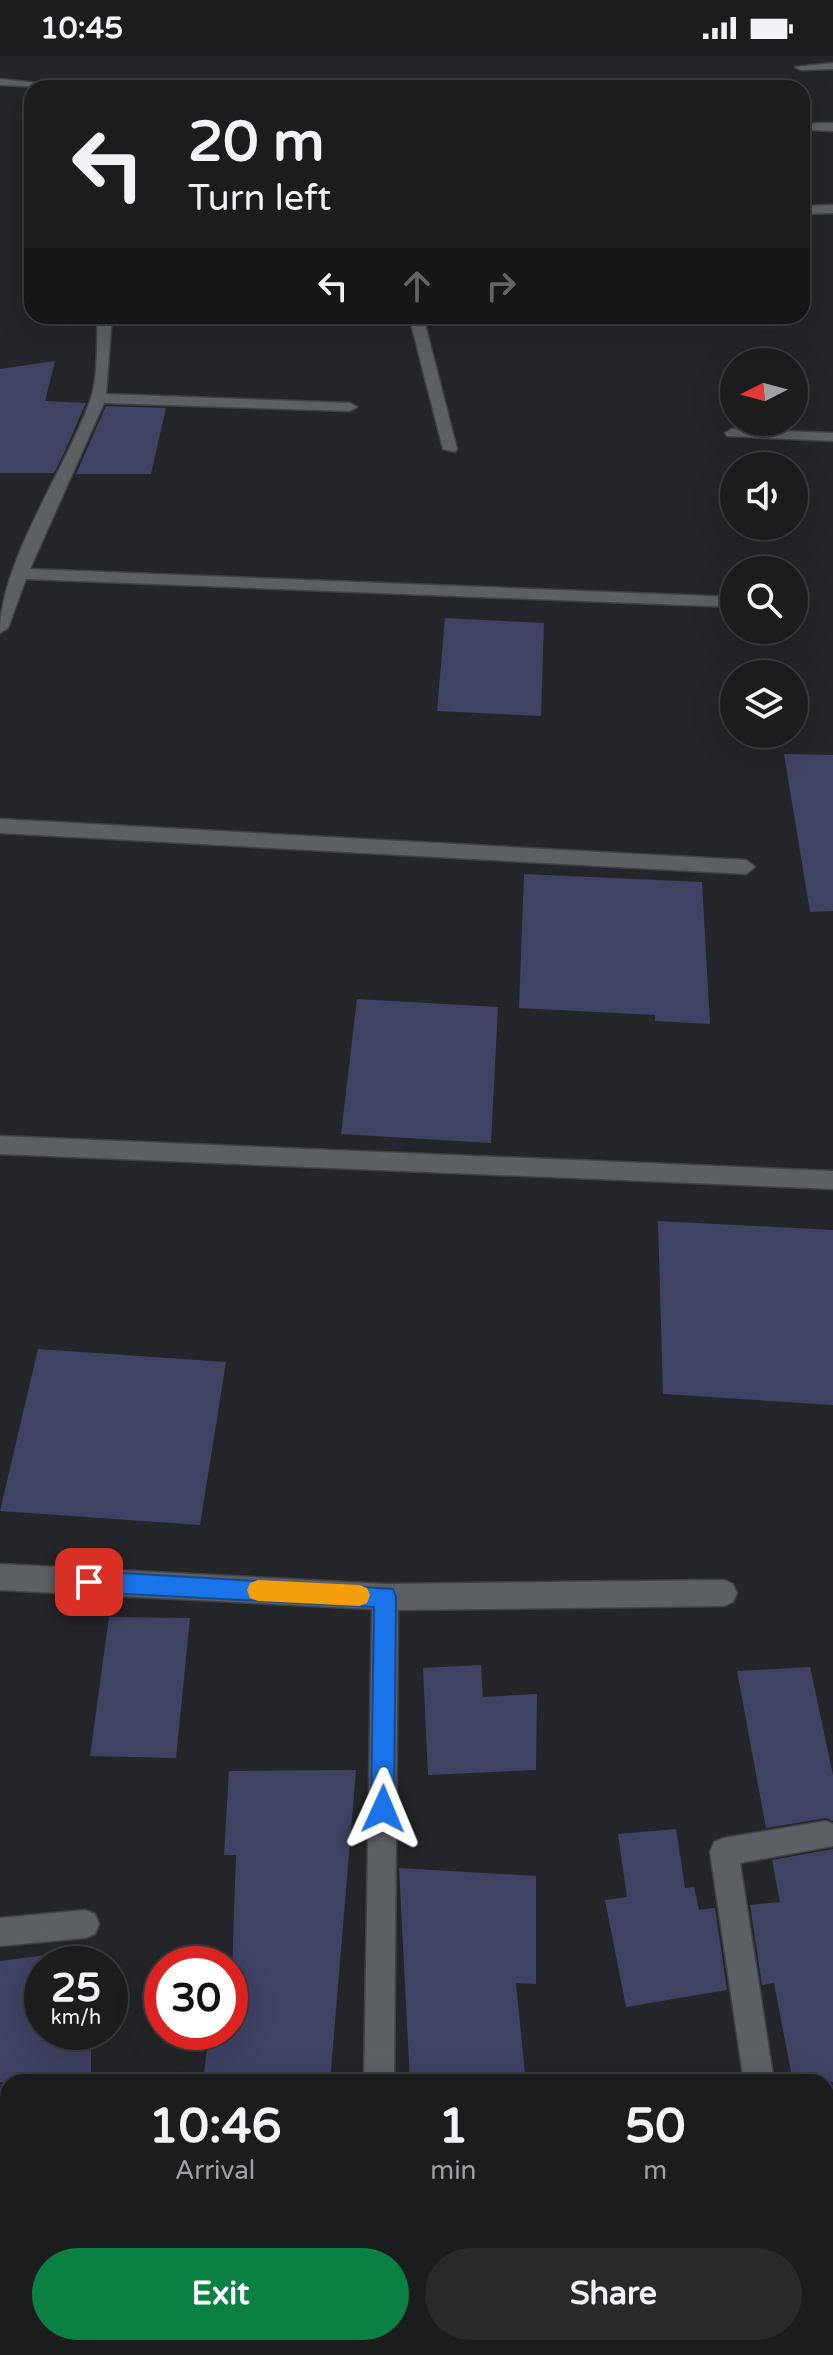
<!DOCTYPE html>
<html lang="en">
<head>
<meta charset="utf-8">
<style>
	body { margin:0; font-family:"Varela Round",sans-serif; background:#27292b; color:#f1f3f6; height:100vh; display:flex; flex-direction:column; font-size:30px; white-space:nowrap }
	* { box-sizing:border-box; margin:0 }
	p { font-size:26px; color:#9fa1a4 }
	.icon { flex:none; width:44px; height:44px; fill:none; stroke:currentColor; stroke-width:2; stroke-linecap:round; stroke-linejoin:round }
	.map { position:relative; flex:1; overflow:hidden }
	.sheet { position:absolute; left:0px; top:2018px; width:834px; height:282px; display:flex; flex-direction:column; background:#1a1c1e; border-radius:24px 24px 0 0; box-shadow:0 8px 32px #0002,0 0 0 2px #383a3c }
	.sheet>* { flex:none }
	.top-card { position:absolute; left:24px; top:24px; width:786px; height:244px; border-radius:24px; box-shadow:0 8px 32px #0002,0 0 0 2px #383a3c; background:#1a1c1e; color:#f1f3f6; overflow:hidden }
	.needle { width:52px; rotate:264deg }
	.fabs { position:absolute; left:720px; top:292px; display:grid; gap:16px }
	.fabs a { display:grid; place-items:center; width:88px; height:88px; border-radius:50%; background:#1a1c1e; box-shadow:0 8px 32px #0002,0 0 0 2px #383a3c; font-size:40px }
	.speed { position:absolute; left:24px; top:1890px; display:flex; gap:16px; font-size:40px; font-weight:700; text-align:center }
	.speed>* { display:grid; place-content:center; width:104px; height:104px; border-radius:50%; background:#1a1c1e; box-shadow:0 8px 32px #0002,0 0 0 2px #383a3c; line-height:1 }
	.speed small { font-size:20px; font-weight:400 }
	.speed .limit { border:12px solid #d22; background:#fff; color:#111 }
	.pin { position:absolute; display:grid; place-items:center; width:68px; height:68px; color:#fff; margin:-34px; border-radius:16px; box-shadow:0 4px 12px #0006 }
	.me { position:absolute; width:88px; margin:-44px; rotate:1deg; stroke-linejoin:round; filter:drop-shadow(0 0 6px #0008) }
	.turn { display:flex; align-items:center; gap:28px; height:168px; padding:0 32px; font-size:36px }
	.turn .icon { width:104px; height:104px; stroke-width:2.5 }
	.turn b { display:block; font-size:56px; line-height:68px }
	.lanes { display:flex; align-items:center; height:76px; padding:0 32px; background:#0003; justify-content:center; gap:40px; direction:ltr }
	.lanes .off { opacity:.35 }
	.eta { display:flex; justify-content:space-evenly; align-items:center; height:136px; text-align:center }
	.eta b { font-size:48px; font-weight:700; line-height:56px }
	.cta { display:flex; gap:16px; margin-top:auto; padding:16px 32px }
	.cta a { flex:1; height:92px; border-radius:48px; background:#0b8043; color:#fff; font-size:32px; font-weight:700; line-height:92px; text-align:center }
	.cta a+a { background:#27292b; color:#f1f3f6 }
	.status { display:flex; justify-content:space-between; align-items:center; height:56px; padding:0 40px; background:#1a1c1e; direction:ltr }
	.status svg { height:22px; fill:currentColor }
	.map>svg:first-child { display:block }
</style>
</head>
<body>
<div class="status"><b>10:45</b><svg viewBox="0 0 49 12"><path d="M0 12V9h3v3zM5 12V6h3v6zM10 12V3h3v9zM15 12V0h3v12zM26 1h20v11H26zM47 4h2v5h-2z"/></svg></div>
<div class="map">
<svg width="833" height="2299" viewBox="0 0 833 2299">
	<rect width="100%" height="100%" fill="#232528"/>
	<g fill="#404264">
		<polygon points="55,305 45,345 86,347 63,399 54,417 0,417 0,313"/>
		<polygon points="106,350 166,352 151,418 76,418"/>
		<polygon points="445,562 544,567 541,660 437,655"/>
		<polygon points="784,698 833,699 833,855 810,856"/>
		<polygon points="524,818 702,826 710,968 655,965 655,959 519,952"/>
		<polygon points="357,943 498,951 491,1087 341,1078"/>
		<polygon points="658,1165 833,1174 833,1349 663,1338"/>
		<polygon points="38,1293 226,1306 200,1469 0,1455"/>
		<polygon points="109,1561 190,1562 176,1702 90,1700"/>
		<polygon points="481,1609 483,1641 537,1638 536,1714 428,1719 423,1612"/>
		<polygon points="810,1611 833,1719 833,1765 826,1762 766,1772 737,1615"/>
		<polygon points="356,1714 330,2026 203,2026 209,1976 230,1976 236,1799 224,1799 229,1715"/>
		<polygon points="676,1773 685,1832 694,1831 699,1854 715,1852 727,1934 626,1951 605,1844 627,1841 618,1778"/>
		<polygon points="833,1793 833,2026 793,2026 774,1927 762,1929 750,1849 780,1846 772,1804"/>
		<polygon points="399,1812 536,1820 536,1928 516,1927 525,2018 410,2026"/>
		<polygon points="92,1893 92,1908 42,1908 42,1976 91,1976 91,2026 0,2026 0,1905"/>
	</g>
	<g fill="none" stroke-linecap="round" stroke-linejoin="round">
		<defs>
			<g id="minor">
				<polygon points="833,7 833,13 801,14 795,11"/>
				<polygon points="0,23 57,29 63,32 0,29"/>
				<polygon points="815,67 833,67 833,75 811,74 811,68"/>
				<polygon points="833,149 833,157 802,158 802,150"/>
				<path d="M 98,260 L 112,260 L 106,338 L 350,347 L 357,351 L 350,355 L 104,347 L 30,513 L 734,541 L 734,551 L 26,523 L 8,572 L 0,577 C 0,505 65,415 90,345 C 99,321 96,286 98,260 Z"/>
				<polygon points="409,260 423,260 457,393 455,396 443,393"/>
				<polygon points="732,373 833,377 833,385 727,380 725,377"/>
				<polygon points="0,763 746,804 755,811 746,818 0,777"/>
				<polygon points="0,1080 833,1115 833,1133 0,1098"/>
				<polygon points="0,1508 385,1528 724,1524 733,1528 737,1537 733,1546 724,1550 398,1554 394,2026 364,2026 372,1553 0,1534"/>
				<polygon points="826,1765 833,1768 833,1790 740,1807 774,2026 744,2026 710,1796 714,1786 724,1782"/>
				<polygon points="85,1854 95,1858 99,1868 95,1878 85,1882 0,1890 0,1862"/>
				<polygon points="833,2219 833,2251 826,2252 826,2220"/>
				<polygon points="0,2271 8,2271 8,2292 22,2292 20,2299 0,2299"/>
				<rect x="360" y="2292" width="32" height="7"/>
			</g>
		</defs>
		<use href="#minor" stroke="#3f4144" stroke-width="3"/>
		<use href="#minor" fill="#5c5f63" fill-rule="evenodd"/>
	</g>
	<polygon fill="#1a73e8" stroke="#114b97" stroke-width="2" points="89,1515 393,1533 396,1541 394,1753 391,1761 383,1764 375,1761 371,1753 374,1551 89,1536 82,1533 78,1526 82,1518"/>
	<polygon fill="#f59e0b" points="258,1524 359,1529 367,1532 370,1539 367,1547 359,1550 258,1545 250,1542 247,1534 250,1527"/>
</svg>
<div class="fabs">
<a><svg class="needle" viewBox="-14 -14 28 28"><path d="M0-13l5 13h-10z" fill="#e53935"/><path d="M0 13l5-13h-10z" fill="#9fa1a4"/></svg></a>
<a><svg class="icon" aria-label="sound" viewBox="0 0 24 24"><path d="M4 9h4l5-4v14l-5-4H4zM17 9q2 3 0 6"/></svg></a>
<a><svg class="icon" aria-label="search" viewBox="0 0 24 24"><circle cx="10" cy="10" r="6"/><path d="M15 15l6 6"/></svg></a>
<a><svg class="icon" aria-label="layers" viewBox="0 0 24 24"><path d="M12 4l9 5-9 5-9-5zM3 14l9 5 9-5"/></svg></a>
</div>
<div class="speed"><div>25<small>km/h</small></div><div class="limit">30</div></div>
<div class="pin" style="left:89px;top:1526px;background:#d93025"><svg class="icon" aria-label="arrive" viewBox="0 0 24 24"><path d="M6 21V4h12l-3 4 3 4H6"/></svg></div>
<svg class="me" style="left:383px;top:1753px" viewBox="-20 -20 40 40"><path d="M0-17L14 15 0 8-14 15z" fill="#1a73e8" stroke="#fff" stroke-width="4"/></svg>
<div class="top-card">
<div class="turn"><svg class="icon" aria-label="left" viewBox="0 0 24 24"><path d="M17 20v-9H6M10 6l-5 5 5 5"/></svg><div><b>20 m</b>Turn left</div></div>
<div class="lanes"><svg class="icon" aria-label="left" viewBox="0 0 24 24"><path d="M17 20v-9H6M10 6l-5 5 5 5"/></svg><svg class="icon off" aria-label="ahead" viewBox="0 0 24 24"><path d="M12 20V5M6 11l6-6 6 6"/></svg><svg class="icon off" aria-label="right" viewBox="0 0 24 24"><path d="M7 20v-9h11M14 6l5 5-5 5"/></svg></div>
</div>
<section class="sheet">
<div class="eta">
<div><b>10:46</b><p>Arrival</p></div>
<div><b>1</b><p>min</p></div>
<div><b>50</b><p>m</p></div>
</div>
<div class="cta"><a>Exit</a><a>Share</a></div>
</section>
</div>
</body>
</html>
